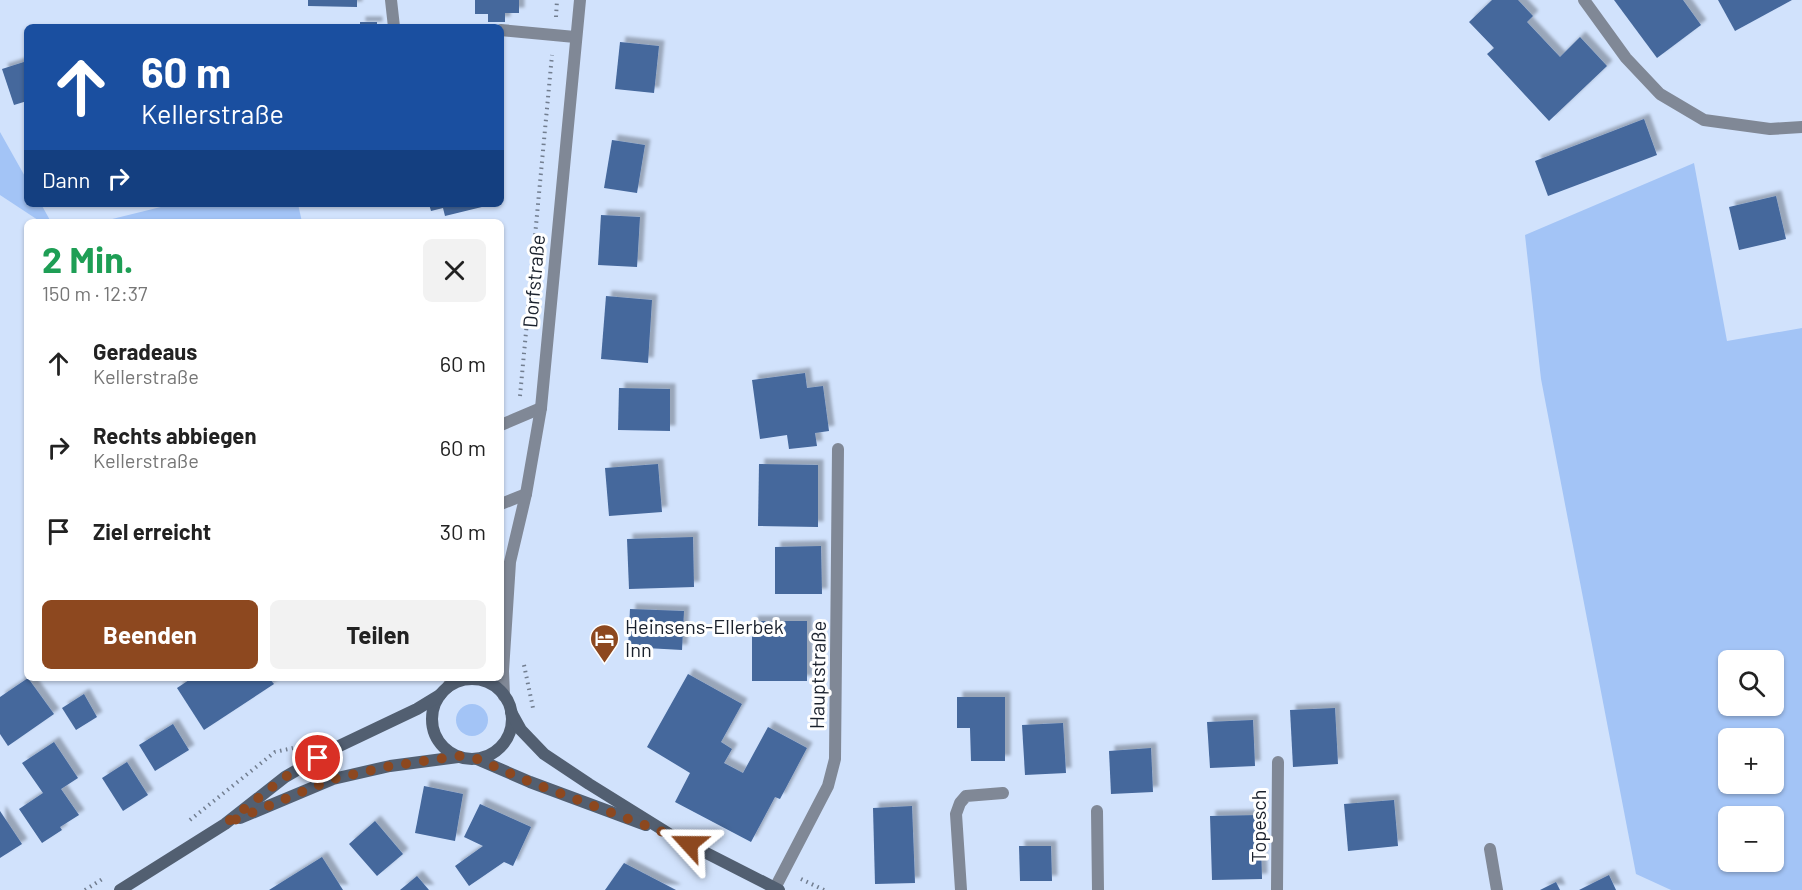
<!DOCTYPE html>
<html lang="de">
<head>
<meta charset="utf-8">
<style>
	body { margin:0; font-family:Barlow,sans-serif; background:#f2f2f2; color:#222; height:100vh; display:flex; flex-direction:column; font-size:22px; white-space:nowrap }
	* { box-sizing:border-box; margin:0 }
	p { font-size:20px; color:#767676 }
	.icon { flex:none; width:33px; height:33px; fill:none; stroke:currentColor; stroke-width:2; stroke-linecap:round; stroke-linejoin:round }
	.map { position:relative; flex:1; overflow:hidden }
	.details { position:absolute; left:24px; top:219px; width:480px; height:462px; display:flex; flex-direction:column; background:#fff; border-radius:9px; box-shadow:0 2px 4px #0004 }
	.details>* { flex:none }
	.guide { position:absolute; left:24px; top:24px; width:480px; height:183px; border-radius:9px; box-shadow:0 2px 4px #0004; background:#1a4fa0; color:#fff; overflow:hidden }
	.tools { position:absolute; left:1718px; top:650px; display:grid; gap:12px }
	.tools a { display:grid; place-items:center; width:66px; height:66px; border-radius:9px; background:#fff; box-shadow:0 2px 4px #0004; font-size:30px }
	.pin { position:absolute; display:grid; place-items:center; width:51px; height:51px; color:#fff; margin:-26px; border:3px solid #fff; border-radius:50%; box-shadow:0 2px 6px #0007 }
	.me { position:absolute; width:66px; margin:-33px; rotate:294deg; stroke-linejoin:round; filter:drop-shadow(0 0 4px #0008) }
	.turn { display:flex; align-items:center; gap:21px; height:126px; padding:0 18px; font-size:27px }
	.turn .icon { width:78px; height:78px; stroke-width:2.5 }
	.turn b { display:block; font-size:42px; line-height:51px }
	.then { display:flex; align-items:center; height:57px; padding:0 18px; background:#0003; gap:12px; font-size:22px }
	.round { display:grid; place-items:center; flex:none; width:63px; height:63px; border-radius:9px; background:#f2f2f2 }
	.summary { display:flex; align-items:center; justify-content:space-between; height:102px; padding:0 18px }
	h1 { font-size:36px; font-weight:700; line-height:45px; color:#1e9e55 }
	.cta { display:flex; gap:12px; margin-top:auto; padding:12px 18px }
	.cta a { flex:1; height:69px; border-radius:9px; background:#8d481f; color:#fff; font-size:24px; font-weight:700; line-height:69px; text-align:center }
	.cta a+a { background:#f2f2f2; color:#222 }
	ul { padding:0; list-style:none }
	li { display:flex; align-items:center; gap:18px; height:84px; padding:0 18px }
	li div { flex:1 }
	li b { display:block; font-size:22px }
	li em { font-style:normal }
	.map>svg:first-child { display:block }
</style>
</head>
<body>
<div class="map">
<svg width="1802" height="890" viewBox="0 0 1802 890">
	<defs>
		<filter id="shadow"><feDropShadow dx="5.5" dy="-5.5" stdDeviation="1.5" flood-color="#0004"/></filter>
	</defs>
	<rect width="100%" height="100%" fill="#d1e2fc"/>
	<g fill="#a3c4f6" fill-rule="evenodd">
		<polygon points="0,132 27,180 27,204 41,204 51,222 41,222 0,195"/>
		<path d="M 1694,163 L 1727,341 L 1802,328 L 1802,890 L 1671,890 L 1636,874 L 1541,379 L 1525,235 ZM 1728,660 L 1773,660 L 1773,705 L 1728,705 ZM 1728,738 L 1773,738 L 1773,783 L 1728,783 ZM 1728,816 L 1773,816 L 1773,861 L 1728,861 Z"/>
		<polygon points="173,204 298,204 302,222 100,222"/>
		<circle cx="472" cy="720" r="16"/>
	</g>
	<g fill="#44679c" filter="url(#shadow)">
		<polygon points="308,0 357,0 357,7 308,6"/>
		<polygon points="475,0 519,0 519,13 505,13 505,22 488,22 488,14 475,14"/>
		<polygon points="1492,0 1518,0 1533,16 1527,22 1560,57 1580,37 1607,66 1549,121 1487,54 1494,48 1469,22"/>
		<polygon points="1614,0 1683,0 1701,25 1657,58"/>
		<polygon points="1718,0 1792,0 1735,31"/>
		<rect x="360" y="22" width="17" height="5"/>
		<polygon points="620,42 659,46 654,93 615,89"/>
		<polygon points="27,61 27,101 14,105 2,69"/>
		<polygon points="1644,119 1657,155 1548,196 1535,161"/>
		<polygon points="612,140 645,145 637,193 604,188"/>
		<polygon points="1776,196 1786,239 1739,250 1729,207"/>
		<polygon points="429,204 490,204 490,205 445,216 443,208 431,211"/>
		<polygon points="601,215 640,217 637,267 598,265"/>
		<polygon points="606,296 652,300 648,363 601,359"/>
		<polygon points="805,373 807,388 823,386 829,431 815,433 817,446 789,449 787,435 760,439 752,380"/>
		<polygon points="619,388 670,389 670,431 618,430"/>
		<polygon points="658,464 662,512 609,516 605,468"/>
		<polygon points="759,464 818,465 818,527 758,526"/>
		<polygon points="693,537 694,587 629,589 627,539"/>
		<polygon points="821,546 822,594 775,594 775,547"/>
		<polygon points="630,609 684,611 682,650 628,647"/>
		<rect x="752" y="621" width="55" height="60"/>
		<polygon points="688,674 742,704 721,742 732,749 724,763 743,773 768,727 807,748 780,799 775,797 751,842 675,802 690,773 647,747"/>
		<polygon points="28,678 54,714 8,746 0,734 0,697"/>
		<polygon points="192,678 269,678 274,684 204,730 177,688"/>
		<polygon points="84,694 97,717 76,730 62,708"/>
		<polygon points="957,697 1005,697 1005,761 971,761 970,728 957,728"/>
		<polygon points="1335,708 1338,764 1293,767 1290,710"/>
		<polygon points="1253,720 1255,766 1210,768 1207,722"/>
		<polygon points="1063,723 1066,773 1025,775 1022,725"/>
		<polygon points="173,724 189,750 155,771 139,745"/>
		<polygon points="54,742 78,778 61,789 79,815 60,827 62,830 42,843 19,809 43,793 22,763"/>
		<polygon points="1151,748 1153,792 1111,794 1109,751"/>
		<polygon points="127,762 148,795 123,811 102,778"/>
		<polygon points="424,786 463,794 455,841 415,833"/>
		<polygon points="1394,800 1398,846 1348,851 1344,804"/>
		<polygon points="480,804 531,827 513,866 504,862 469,886 455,866 483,846 464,837"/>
		<polygon points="912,806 915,883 875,884 873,808"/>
		<polygon points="0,811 22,844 0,858"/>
		<polygon points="1260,815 1262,879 1212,880 1210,816"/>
		<polygon points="375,821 403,854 377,876 349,844"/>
		<polygon points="1019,846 1051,846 1052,881 1020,881"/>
		<polygon points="322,857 343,890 269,890"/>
		<polygon points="624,863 676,890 605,890"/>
		<polygon points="1609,875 1616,890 1579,890"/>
		<polygon points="417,876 429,890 400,890"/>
		<polygon points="1556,882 1560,890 1540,890"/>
	</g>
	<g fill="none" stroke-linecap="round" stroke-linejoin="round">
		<g stroke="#727e90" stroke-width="4" stroke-dasharray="1.5 4.5" stroke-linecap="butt">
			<polyline points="556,17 557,0"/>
			<polyline points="520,396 552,55"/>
			<polyline points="524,665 533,708"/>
			<polyline points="190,820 275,752 293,748"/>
			<polyline points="801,879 824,890"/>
			<polyline points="85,890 104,878"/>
		</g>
		<g stroke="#808896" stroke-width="12">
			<polyline points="391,0 394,27"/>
			<polyline points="501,30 575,37"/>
			<polyline points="501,425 541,408"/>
			<polyline points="501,504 526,494"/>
			<polyline points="1097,811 1098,890"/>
			<polyline points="961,890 956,814 960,803 966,796 1003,793"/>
		</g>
		<g stroke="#808896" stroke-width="12">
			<polyline points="1584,0 1626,58 1660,94 1704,120 1770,129 1802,127"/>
			<polyline points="1490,849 1497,890"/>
			<polyline points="775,888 828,786 835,759 838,449"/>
			<polyline points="1277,890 1278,762"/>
		</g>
		<g stroke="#808896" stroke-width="12">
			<polyline points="448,687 453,678"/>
			<polyline points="504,696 503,671 510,562 526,494 541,408 580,0"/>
		</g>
		<g stroke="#525f71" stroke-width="12">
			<circle cx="472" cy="719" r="40"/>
			<polyline points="511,712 521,730 544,754 589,784 671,835 779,890"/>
			<polyline points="477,759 530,782 646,825"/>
			<polyline points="240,818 333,779 390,766 458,757"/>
			<polyline points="120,890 225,824 285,777 335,748 417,709 440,695"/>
		</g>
	</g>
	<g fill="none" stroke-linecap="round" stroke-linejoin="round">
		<polyline stroke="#8d481f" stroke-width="10" stroke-dasharray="0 18" points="318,758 285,777 225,824 333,779 390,766 459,756 477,759 530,782 671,835 689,844"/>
	</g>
	<defs>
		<symbol id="hotel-pin" viewBox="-11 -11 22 30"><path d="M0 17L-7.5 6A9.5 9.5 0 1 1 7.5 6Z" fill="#8d481f" stroke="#fff"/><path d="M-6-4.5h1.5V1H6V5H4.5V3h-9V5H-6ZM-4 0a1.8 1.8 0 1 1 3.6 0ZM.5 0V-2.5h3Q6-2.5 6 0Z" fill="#fff"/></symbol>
	</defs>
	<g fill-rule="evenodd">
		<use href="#hotel-pin" x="588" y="622" width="33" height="45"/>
	</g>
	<g text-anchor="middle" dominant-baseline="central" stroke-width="6" stroke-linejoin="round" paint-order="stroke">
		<g font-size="20" fill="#1a212d" stroke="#fff">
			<text transform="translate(533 281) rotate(-85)">Dorfstraße</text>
			<text transform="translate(817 675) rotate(-89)">Hauptstraße</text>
			<text transform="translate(1258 826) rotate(-90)">Topesch</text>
		</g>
		<g font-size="20" fill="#1a212d" stroke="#fff" text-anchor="start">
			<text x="625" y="626">Heinsens-Ellerbek<tspan x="625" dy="23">Inn</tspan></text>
		</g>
	</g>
</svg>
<div class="tools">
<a><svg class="icon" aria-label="search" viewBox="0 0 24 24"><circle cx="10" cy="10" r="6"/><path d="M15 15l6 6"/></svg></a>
<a>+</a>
<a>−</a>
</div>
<div class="pin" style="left:318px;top:758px;background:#d93025"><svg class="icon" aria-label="arrive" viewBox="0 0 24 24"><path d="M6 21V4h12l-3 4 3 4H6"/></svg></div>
<svg class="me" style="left:689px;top:844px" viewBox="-20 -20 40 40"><path d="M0-17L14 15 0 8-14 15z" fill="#8d481f" stroke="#fff" stroke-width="4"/></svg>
<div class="guide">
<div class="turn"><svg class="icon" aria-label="ahead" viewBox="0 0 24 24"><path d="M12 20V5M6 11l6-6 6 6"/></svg><div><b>60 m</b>Kellerstraße</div></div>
<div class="then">Dann<svg class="icon" aria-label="right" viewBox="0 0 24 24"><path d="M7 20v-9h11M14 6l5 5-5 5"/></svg></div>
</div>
<section class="details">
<div class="summary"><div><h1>2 Min.</h1><p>150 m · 12:37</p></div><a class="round"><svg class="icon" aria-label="close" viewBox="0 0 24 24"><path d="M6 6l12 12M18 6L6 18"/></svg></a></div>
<ul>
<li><svg class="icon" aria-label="ahead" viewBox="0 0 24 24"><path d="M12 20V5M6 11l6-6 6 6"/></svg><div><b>Geradeaus</b><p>Kellerstraße</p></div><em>60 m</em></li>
<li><svg class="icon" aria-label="right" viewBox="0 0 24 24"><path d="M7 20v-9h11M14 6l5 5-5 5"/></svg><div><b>Rechts abbiegen</b><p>Kellerstraße</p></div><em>60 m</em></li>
<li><svg class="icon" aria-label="arrive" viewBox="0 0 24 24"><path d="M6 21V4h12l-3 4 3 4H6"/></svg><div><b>Ziel erreicht</b></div><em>30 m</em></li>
</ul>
<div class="cta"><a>Beenden</a><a>Teilen</a></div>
</section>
</div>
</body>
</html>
